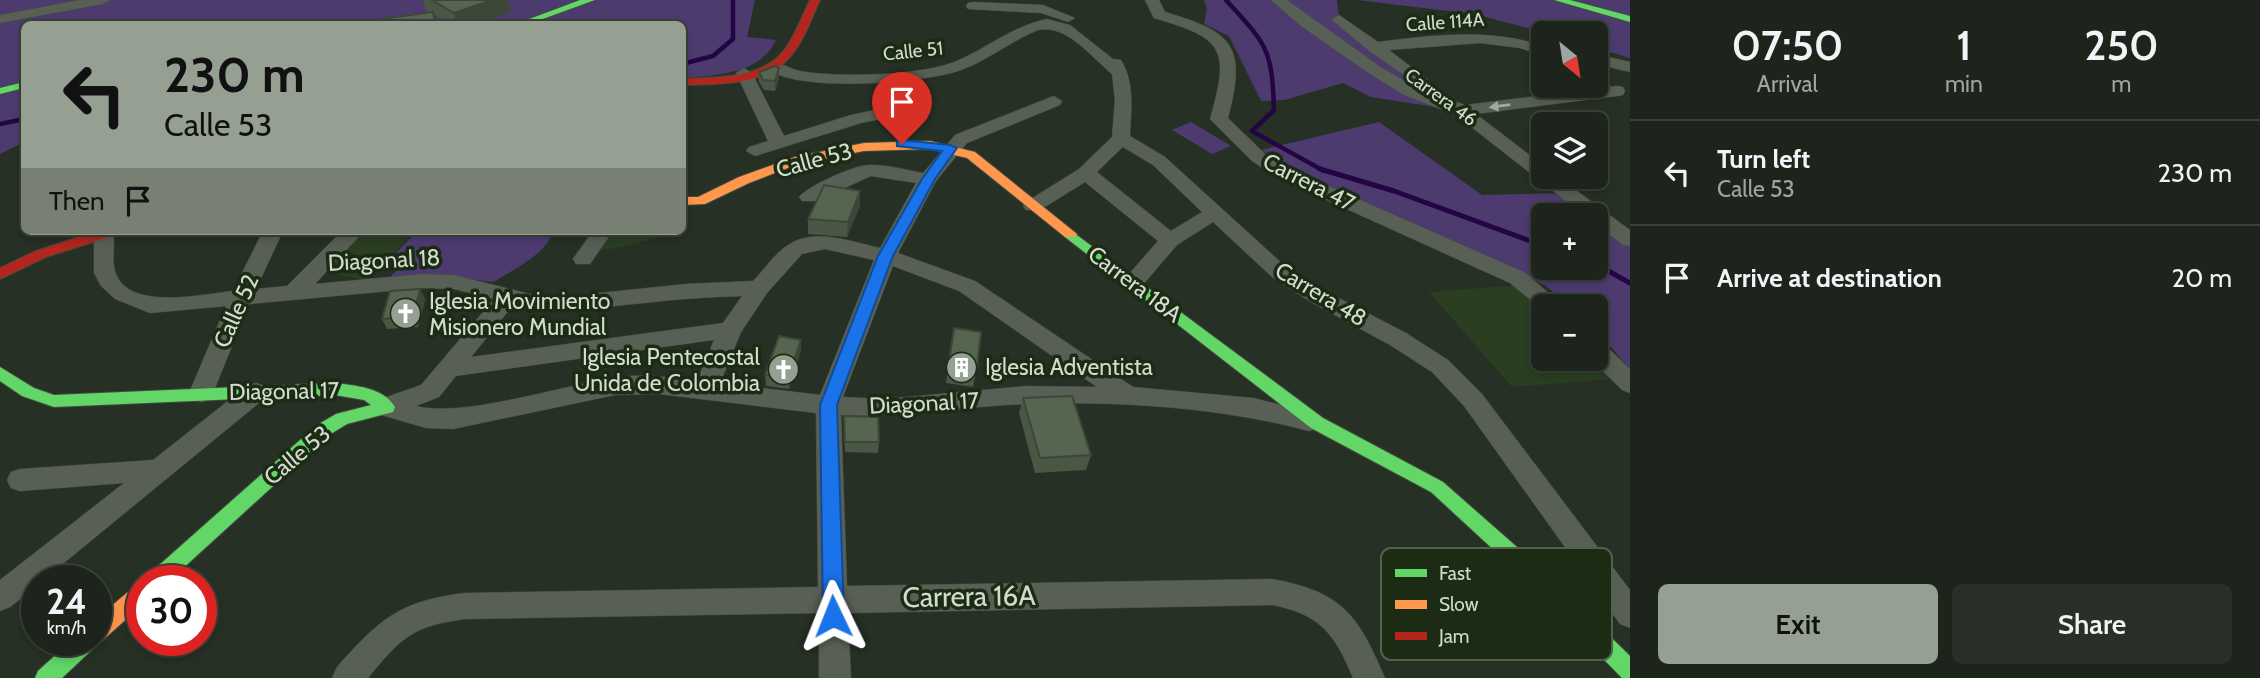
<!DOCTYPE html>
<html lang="en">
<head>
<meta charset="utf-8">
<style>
	body { margin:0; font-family:Cabin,sans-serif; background:#2a3028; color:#f1f3f6; height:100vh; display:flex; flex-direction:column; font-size:26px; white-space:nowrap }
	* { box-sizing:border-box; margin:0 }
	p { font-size:23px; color:#a0a4a3 }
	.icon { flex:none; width:38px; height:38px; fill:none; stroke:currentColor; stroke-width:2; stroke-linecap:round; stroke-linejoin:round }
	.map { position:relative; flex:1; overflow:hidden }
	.panel { display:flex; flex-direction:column; background:#1d241b; width:630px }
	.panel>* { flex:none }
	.guide { position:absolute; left:21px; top:21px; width:665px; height:214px; border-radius:10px; box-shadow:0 4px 10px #0003,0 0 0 2px #3b413a; background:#96a092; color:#111; overflow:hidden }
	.needle { width:46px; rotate:150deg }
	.tools { position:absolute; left:1531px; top:21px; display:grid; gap:14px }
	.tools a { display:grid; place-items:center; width:77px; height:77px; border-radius:10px; background:#1d241b; box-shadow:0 4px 10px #0003,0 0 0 2px #3b413a; font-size:35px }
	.speed { position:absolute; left:21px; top:565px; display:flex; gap:14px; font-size:35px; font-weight:700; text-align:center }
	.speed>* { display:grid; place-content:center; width:91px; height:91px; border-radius:50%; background:#1d241b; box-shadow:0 4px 10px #0003,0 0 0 2px #3b413a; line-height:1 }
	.speed small { font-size:18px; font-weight:400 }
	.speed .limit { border:10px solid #d22; background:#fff; color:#111 }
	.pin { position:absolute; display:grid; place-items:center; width:60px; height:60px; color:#fff; margin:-72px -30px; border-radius:50% 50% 50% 0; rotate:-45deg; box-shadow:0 0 7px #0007 }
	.pin .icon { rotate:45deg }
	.me { position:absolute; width:77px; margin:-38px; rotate:358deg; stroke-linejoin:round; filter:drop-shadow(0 0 5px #0008) }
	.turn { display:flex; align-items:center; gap:24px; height:147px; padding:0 28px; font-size:32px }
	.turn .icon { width:91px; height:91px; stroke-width:2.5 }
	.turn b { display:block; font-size:49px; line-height:60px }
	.then { display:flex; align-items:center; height:66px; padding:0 28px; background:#0003; gap:14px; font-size:26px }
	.eta { display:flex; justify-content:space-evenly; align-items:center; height:119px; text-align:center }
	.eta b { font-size:42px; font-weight:600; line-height:49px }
	.primary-button { display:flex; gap:14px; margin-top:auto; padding:14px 28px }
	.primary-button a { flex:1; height:80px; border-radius:10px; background:#96a092; color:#111; font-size:28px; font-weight:600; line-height:80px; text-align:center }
	.primary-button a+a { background:#2a3028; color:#f1f3f6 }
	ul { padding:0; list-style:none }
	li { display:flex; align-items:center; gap:21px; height:105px; padding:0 28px; border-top:2px solid #3b413a }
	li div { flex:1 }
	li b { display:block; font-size:26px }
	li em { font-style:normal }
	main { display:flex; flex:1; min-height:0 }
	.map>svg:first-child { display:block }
</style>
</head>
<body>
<main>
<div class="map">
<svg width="1630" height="678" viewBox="0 0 1630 678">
	<rect width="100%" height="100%" fill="#273024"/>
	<g fill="#2a3e22">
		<polygon points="361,231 414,231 369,280 321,272"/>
		<polygon points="610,231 662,231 659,238 601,251"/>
		<polygon points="1520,285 1543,309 1544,359 1592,359 1612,379 1512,387 1429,292"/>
	</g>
	<g fill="#4d3b70" fill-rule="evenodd">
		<path d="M 0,0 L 755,0 L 747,37 L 776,40 C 761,74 715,75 683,78 L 682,24 L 24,24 L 24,142 L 0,154 Z"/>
		<polygon points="1204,0 1337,0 1339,19 1373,47 1461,111 1371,97 1343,83 1284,100 1261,101 1229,36 1204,24 1207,8"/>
		<polygon points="1357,0 1630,0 1630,58 1596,48 1596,33 1547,33 1474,14"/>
		<polygon points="1191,122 1231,146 1212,154 1172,130"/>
		<path d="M 1379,122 L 1482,195 L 1565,193 L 1630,240 L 1630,369 L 1596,330 L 1596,306 L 1571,306 L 1546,286 L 1496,262 L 1411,230 L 1261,150 ZM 1544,215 L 1596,215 L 1596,268 L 1544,268 Z"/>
		<path d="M 417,231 L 553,231 C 547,254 513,270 493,282 L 433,274 L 388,279 L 411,256 L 396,253 Z"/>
	</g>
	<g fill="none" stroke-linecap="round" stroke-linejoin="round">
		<g stroke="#230445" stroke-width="4.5">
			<path d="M 1226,0 C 1267,45 1272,48 1274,110 L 1252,131 L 1324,171"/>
			<polyline points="682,64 713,56 733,39 733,0"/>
			<polyline points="0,124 24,119"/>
		</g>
		<g stroke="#230445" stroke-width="5">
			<polyline points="1320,169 1394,191 1544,246"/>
			<polyline points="1596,264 1630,283"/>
		</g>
		<defs>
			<g id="street">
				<polygon points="80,0 110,0 103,4 0,23 0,15"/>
				<path d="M 1145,0 L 1159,0 L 1165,12 C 1233,32 1247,45 1228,118 L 1264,153 L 1290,169 L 1526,273 L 1563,306 L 1544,306 L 1544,311 L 1510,283 L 1276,177 L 1252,161 L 1210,119 C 1231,47 1222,38 1154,18 Z"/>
				<polygon points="1271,0 1287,0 1382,68 1416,87 1465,105 1617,86 1623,87 1625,91 1623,95 1617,96 1476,114 1544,166 1544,177 1558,177 1630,230 1630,246 1623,245 1596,224 1596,215 1584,215 1456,115 1404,95 1370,74 1301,26"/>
				<polygon points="973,2 1043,5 1075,18 1068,22 1041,13 968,9 966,6 968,3"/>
				<path d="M 1339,15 L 1378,42 C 1435,35 1488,28 1544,46 L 1544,56 L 1520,48 L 1480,43 L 1389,50 L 1427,79 L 1429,82 L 1421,87 L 1368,50 L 1334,22 L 1332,19 Z"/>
				<path d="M 1047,19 L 1070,25 L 1113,59 L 1121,60 C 1135,83 1131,109 1130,136 L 1165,157 L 1286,267 L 1325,291 L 1406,333 L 1448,360 L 1482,394 L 1630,590 L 1630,628 L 1620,624 L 1464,406 L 1432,372 L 1390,345 L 1309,301 L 1272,277 L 1213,222 L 1177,245 L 1141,287 L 1125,287 L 1122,282 L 1158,241 L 1085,182 L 1040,210 L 1026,210 L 1023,206 L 1026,202 L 1079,169 L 1112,137 L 1115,100 L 1112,74 C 1091,57 1067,24 1038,30 C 1011,41 988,60 961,70 C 927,83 791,94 766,67 L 774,62 C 783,64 791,69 800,71 C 837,78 925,76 959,60 C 990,46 1013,26 1047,19 ZM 1123,147 L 1153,165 L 1202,212 L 1171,231 L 1097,172 Z"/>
				<polygon points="1596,54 1630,62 1630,72 1596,64"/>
				<polygon points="744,68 752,73 784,136 851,115 913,102 921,107 919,111 861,123 755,156 746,151 749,147 768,141 736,73"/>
				<path d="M 1054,96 L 1062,101 L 1060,105 L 967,143 L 936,181 L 898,253 L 975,281 L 1133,387 L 1253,398 L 1318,414 L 1321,421 L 1318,428 L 1309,431 C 1218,407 1121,401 1027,404 C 965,406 904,418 841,415 L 847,586 L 1272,579 C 1343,592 1358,615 1385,678 L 1353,678 C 1335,634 1320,614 1272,605 L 848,613 L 851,678 L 819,678 L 819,613 L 465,619 C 412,626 401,638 368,678 L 332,678 L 337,667 C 380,619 399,601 465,593 L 818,587 L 816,413 L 659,394 L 615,395 L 453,429 L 426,428 L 378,414 L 375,407 L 378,400 L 421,385 L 494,299 L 454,289 L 422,288 L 249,304 L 213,393 L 210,399 L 201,402 L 192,399 L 189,393 L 226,306 L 150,313 L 115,299 L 101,286 L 94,273 L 94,234 L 96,231 L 112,231 C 117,244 110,260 116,274 C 130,311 204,294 233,291 L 263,231 L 283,231 L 256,289 L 287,286 L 342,231 L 364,231 L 315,284 L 422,274 L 454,275 L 538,296 L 561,297 L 686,284 L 753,281 C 764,270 775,253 788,245 C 814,227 853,242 880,248 L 916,183 L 871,176 L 816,201 L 802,201 L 799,197 C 808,186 854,165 869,165 C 886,164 906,170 923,173 L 955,135 ZM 825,249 L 874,260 L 820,395 L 720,383 L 741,332 L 767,293 L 802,254 ZM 893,266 L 959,291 L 1097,387 L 1027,386 L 885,399 L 843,397 ZM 742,296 L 723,323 L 471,357 L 514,304 C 558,315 600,307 644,303 C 677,299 709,297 742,296 ZM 714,340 L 697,381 C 669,377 640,373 612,378 C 561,386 462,418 416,406 L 439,397 L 456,376 Z"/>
				<polygon points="593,231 613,231 590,264 576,264 573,259"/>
				<polygon points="1596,342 1604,344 1630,369 1630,393 1622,390 1591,359 1596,359"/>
				<polygon points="256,383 265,386 268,392 265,398 42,581 37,581 37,586 10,607 0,611 0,580 124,483 20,491 11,488 7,480 11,472 20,469 153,460 247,386"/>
			</g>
			<g id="fast">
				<polygon points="580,0 595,0 529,24 516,24"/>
				<polygon points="1554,0 1570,0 1630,16 1630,22"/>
				<polygon points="24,82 24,88 0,94 0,88"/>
				<polygon points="1070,230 1323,418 1443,482 1535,563 1630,656 1630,678 1622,678 1521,575 1431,492 1311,428 1065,237 1063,234"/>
				<path d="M 0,367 L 34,388 L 54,395 L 335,383 C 356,386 383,387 395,407 L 393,412 L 347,424 L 329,435 L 169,581 L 145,581 L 148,575 L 317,425 L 336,414 L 371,405 L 364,400 L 335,395 L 54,407 L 22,396 L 0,381 Z"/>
				<polygon points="96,635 98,640 95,647 62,678 35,678 38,671 72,640 96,640"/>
			</g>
			<g id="slow">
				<polygon points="930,141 975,152 1077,234 1075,237 1065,237 967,158 930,149 864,151 798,164 749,183 705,204 682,205 682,197 698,197 739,177 795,157 864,143"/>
				<polygon points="142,583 142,605 103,640 96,643 90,640 96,640 96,619 135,586"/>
			</g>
			<g id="jam">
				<path d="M 810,0 L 820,0 C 811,19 804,41 790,57 C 765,86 717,84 682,85 L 682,79 C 716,77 762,80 785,49 C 796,34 802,16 810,0 Z"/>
				<polygon points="98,231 120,231 118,234 46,257 0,279 0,268 36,251"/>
			</g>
		</defs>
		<use href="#street" stroke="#434b40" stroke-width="1"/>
		<use href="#fast" stroke="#434b40" stroke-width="2"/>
		<use href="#slow" stroke="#434b40" stroke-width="2"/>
		<use href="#jam" stroke="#434b40" stroke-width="2"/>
		<use href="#street" fill="#586055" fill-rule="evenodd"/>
		<use href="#fast" fill="#63d668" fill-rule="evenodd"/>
		<use href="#slow" fill="#ff974d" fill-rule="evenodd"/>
		<use href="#jam" fill="#b3261e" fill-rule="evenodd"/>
	</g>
	<g fill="#4a5745">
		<polygon points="423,0 508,0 511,12 476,24 449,24 426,10"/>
		<polygon points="779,68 779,78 775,91 764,90 759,82 759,72"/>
		<polygon points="860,206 847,237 808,234 808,219"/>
		<polygon points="425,299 418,327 387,329 382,319"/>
		<polygon points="954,328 977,367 973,387 946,383"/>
		<polygon points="801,340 801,350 789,389 766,386 765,375"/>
		<polygon points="1023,398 1091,455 1086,470 1035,473 1019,413"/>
		<polygon points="844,416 879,442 878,453 845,452"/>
	</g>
	<g fill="#3c4738">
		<polygon points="492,0 508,0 511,12 476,24 457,24 454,13"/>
		<polygon points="433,12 436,24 421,24"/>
		<polygon points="779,68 779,78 775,91 775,81"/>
		<polygon points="860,191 860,206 847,237 848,222"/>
		<polygon points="420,289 425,299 418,327 413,316"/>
		<polygon points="801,340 801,350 789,389 788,378"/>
	</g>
	<g fill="#566550" stroke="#3c4738" stroke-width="2">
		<polygon points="432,0 492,0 454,13"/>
		<polygon points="433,12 435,20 421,24 355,24 365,21"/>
		<polygon points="775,66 779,68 775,81 763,80 759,72"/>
		<polygon points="824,185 860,191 848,222 808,219"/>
		<polygon points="420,289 413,316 382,319 390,291"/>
		<polygon points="954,328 981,332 977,367 949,363"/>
		<polygon points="779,336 801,340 788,378 765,375"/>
		<polygon points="1072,396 1091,455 1040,458 1023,398"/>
		<polygon points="844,416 878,417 879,442 845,442"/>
	</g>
	<defs><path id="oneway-solid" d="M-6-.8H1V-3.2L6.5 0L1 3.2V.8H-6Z" transform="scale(1.75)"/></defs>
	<use fill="#a1aa9d" href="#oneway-solid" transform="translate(1500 106) rotate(173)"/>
	<polygon fill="#1a73e8" stroke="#114b97" stroke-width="2" points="902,140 950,145 957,148 935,179 893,256 837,405 844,616 841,623 833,626 826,623 823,616 820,405 878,256 922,179 942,151 897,146 897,141"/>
	<defs>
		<symbol id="church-disc" viewBox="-11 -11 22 22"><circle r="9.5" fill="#96a092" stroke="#1c2c14"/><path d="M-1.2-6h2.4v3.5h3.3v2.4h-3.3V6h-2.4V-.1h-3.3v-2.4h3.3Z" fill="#fff"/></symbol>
		<symbol id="building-disc" viewBox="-11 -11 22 22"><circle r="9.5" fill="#96a092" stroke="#1c2c14"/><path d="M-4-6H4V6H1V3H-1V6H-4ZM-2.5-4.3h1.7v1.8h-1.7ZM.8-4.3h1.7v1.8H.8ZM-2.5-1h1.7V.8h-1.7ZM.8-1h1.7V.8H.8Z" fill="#fff"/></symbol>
	</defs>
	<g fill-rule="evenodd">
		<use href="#church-disc" x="388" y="296" width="35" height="35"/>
		<use href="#building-disc" x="944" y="350" width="35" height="35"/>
		<use href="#church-disc" x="766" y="352" width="35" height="35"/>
	</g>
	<g text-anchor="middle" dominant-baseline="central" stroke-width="7" stroke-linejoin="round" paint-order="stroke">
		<g font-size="19" fill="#d1dccd" stroke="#1c2c14">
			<text transform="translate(1445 22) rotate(-4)">Calle 114A</text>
			<text transform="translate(913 51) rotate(-6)">Calle 51</text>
			<text transform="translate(1441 97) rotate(36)">Carrera 46</text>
		</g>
		<g font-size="23" fill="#d1dccd" stroke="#1c2c14">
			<text transform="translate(814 160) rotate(-15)">Calle 53</text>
			<text transform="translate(1309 182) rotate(27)">Carrera 47</text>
			<text transform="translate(384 260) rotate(-3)">Diagonal 18</text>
			<text transform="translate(1135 284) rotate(37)">Carrera 18A</text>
			<text transform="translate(1321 294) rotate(31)">Carrera 48</text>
			<text transform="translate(236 311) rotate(-66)">Calle 52</text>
			<text transform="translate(284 391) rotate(-1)">Diagonal 17</text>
			<text transform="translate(924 403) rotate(-3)">Diagonal 17</text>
			<text transform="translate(297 455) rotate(-40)">Calle 53</text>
		</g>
		<g font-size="23" fill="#d1dccd" stroke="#1c2c14" text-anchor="start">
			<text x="429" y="301">Iglesia Movimiento<tspan x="429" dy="26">Misionero Mundial</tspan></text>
			<text x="760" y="357" text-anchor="end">Iglesia Pentecostal<tspan x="760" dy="26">Unida de Colombia</tspan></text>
			<text x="985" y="367">Iglesia Adventista</text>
		</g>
		<g font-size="28" fill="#d1dccd" stroke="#1c2c14">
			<text transform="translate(969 596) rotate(-1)">Carrera 16A</text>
		</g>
	</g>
	<rect x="1381" y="548" width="231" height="112" rx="10" fill="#1c2c14" stroke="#52614c" stroke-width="2"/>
	<rect x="1395" y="569" width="32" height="8" fill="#63d668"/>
	<rect x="1395" y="600" width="32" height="9" fill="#ff974d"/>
	<rect x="1395" y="632" width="32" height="8" fill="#b3261e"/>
	<g font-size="19" fill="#d1dccd">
		<text x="1439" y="580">Fast</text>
		<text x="1439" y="611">Slow</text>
		<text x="1439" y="643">Jam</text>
	</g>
</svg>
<div class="tools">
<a><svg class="needle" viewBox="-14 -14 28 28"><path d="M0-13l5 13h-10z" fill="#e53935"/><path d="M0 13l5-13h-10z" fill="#a0a4a3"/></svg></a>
<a><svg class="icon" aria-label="layers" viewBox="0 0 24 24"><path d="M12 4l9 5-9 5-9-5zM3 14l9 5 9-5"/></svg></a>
<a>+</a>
<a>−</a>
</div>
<div class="speed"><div>24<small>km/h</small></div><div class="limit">30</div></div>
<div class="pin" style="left:902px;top:144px;background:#d93025"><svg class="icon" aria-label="arrive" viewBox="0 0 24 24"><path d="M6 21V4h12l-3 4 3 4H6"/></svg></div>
<svg class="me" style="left:833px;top:616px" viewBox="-20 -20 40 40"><path d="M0-17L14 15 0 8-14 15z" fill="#1a73e8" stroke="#fff" stroke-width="4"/></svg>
<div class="guide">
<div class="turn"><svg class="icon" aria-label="left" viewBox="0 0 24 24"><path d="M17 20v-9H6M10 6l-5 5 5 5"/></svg><div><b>230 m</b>Calle 53</div></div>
<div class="then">Then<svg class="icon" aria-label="arrive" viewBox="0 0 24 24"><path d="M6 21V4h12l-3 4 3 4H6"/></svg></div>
</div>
</div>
<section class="panel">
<div class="eta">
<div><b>07:50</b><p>Arrival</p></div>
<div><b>1</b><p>min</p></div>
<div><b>250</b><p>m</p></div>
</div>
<ul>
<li><svg class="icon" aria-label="left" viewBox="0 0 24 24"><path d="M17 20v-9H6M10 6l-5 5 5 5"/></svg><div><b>Turn left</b><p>Calle 53</p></div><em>230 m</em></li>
<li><svg class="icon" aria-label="arrive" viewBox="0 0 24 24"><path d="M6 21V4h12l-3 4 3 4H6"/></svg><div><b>Arrive at destination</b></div><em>20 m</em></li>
</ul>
<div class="primary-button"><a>Exit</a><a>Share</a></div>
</section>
</main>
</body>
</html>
